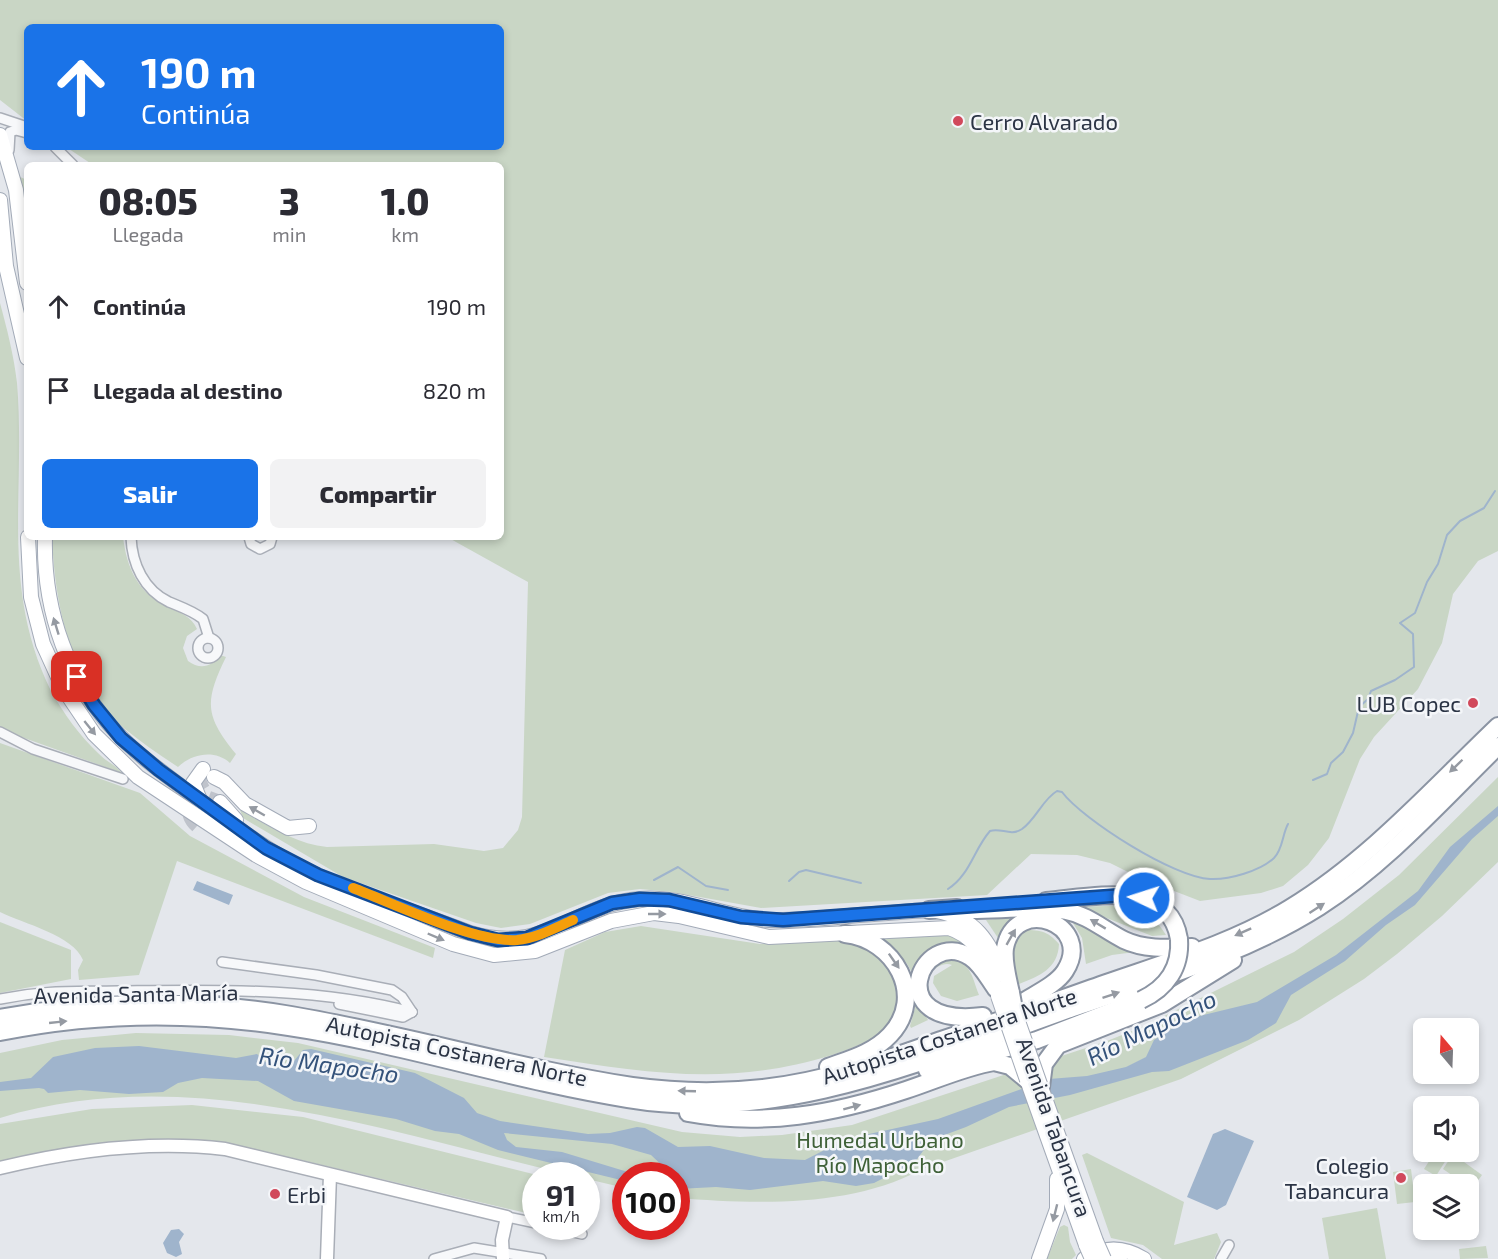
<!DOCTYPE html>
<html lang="es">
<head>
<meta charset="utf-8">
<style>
	body { margin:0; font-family:"Exo 2",sans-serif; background:#f2f2f3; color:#2b2b33; height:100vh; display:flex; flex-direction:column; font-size:22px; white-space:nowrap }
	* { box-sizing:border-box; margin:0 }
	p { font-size:20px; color:#7c7c81 }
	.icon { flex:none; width:33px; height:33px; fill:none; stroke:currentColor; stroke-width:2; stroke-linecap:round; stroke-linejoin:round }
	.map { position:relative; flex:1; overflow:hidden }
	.side { position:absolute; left:24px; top:162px; width:480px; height:378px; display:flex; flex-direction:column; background:#fff; border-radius:9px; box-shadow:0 3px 9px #0003 }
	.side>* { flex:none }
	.hud { position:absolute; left:24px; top:24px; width:480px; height:126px; border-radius:9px; box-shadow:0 3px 9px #0003; background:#1a73e8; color:#fff; overflow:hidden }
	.needle { width:39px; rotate:341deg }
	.buttons { position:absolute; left:1413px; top:1018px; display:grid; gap:12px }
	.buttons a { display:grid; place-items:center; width:66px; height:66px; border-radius:9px; background:#fff; box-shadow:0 3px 9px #0003; font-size:30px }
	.speed { position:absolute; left:522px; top:1162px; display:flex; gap:12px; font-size:30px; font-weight:700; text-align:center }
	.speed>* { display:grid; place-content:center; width:78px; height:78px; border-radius:50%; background:#fff; box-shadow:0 3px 9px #0003; line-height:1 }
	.speed small { font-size:15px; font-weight:400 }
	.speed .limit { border:9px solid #d22; background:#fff; color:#111 }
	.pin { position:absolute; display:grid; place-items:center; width:51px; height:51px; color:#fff; margin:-26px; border-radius:12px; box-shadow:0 3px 9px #0006 }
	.me { position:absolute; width:66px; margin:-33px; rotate:274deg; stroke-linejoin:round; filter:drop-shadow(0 0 4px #0008) }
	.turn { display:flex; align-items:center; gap:21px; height:126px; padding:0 18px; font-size:27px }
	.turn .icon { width:78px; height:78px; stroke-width:2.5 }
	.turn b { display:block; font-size:42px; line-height:51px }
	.eta { display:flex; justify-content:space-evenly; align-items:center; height:102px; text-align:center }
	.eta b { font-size:36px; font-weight:800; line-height:42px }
	.primary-button { display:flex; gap:12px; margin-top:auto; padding:12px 18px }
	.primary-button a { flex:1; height:69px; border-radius:9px; background:#1a73e8; color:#fff; font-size:24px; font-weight:800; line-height:69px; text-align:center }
	.primary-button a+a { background:#f2f2f3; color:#2b2b33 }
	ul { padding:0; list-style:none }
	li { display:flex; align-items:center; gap:18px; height:84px; padding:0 18px }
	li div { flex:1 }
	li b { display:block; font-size:22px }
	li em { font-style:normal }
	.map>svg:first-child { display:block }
</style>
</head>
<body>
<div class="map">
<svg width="1498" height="1259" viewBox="0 0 1498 1259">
	<rect width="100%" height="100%" fill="#e4e7ec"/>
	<g fill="#c9d6c5">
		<path d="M 0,0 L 1498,0 L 1498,551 L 1478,561 L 1453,594 L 1442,643 L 1418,689 L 1374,737 L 1360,759 L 1329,838 L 1308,865 L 1283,886 L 1261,893 L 1200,901 L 1138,877 L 1110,863 L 1077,855 L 1031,854 L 987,895 L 761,908 L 672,892 L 640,889 L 608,893 L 530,924 L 501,928 L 476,923 L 343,877 L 243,818 L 240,810 C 268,825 295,844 327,847 L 434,844 L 484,851 L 503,848 L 518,830 L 522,817 L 528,582 L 447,537 L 501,537 L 501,165 L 93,165 L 66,147 L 501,147 L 501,27 L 27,27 L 27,121 L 0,100 Z"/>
		<polygon points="20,177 27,180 27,238"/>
		<path d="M 0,303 C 7,329 14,356 17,383 C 26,493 0,587 51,691 C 64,714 79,735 98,753 C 105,761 116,765 122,773 L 13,734 L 0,726 Z"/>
		<path d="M 52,537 L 123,537 C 127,569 138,593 168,607 C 181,613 191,616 197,629 L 187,636 L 183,648 L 188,661 C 200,670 212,667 220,655 L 226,657 C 204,702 205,716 236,754 L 230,763 C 214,749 192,754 178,767 C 160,755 142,743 125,729 C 70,682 55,606 52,537 Z"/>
		<path d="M 0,743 L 140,793 L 190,836 L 304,897 L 435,948 L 433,958 L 177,861 L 139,975 L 79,980 L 78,970 L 83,960 C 73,935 24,924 0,912 Z"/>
		<path d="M 1498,777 L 1498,862 L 1442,916 L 1397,954 L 1364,979 L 1299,1020 L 1181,1079 L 920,1170 C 850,1208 754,1204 677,1198 L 676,1176 L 626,1176 L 625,1188 L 587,1179 L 586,1176 L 566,1174 C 385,1131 186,1061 0,1118 L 0,1053 L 62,1040 L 136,1033 L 229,1035 L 298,1043 L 682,1132 L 740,1137 L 782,1135 L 852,1125 L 1107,1041 L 1142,1027 L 1294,952 L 1343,919 L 1399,875 Z"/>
		<path d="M 1128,905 C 1147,912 1155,918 1166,935 L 1152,936 L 1079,907 Z"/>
		<polygon points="1013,917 1016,918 1002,944 986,920"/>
		<polygon points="1070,918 1076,919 1111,943 1135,952 1112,955 1086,964 1082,938"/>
		<polygon points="0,922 71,950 71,979 0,993"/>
		<path d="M 641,926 L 760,944 L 847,940 L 858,942 L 896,970 C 897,980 902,1000 897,1010 C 885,1037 859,1046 832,1055 C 729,1087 649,1073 544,1057 L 565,950 L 605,932 Z"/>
		<path d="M 1022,930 C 1039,930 1047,930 1059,944 C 1058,969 1039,976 1019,984 C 1010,964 1008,947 1022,930 Z"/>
		<path d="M 950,935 L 970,948 L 914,977 C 905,957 895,948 877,936 Z"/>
		<path d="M 950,957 C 972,965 971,974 979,995 L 957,1001 L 941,996 L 933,983 L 934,976 L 952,965 C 944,962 937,967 930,972 L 927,981 L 932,1000 L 925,991 L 928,970 Z"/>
		<polygon points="917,1001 928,1020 911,1028 910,1026"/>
		<path d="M 192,1105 L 303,1117 L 541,1176 L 536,1176 L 535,1215 L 245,1147 C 164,1135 79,1140 0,1163 L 0,1124 L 92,1109 Z"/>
		<polygon points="1435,1152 1451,1152 1436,1176 1424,1169"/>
		<polygon points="1087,1153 1184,1202 1174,1245 1217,1233 1221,1242 1214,1259 1162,1259 1143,1245 1111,1238 1082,1155"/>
		<polygon points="1453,1154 1482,1175 1472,1189 1443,1169"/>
		<polygon points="1411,1169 1415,1202 1397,1204 1393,1172"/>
		<polygon points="1377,1208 1386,1259 1329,1259 1322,1218"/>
		<polygon points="1064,1225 1068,1227 1070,1242 1076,1255 1072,1259 1047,1259 1060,1227"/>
		<polygon points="1486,1246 1488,1258 1460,1259 1459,1249"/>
	</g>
	<g fill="#9fb4cc">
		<polygon points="1498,806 1498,816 1472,839 1415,905 1386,925 1345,961 1291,995 1276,1023 1248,1040 1169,1071 1152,1072 1070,1095 1009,1107 966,1127 931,1140 915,1162 874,1183 856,1186 823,1181 750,1190 716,1187 677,1189 676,1176 667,1176 669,1172 651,1155 612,1144 504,1133 507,1140 516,1147 562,1152 641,1176 626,1176 625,1181 498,1150 459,1134 435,1131 396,1119 294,1101 258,1081 202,1078 178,1083 163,1092 129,1094 80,1090 48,1093 44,1089 39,1088 0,1091 0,1082 31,1078 53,1057 95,1048 139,1046 236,1058 257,1054 269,1065 280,1068 294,1061 303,1050 311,1049 415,1073 464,1098 477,1113 500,1121 588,1134 610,1133 637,1127 645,1128 678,1147 710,1146 764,1158 805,1160 846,1139 938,1119 1049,1079 1087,1076 1126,1067 1146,1057 1154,1040 1187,1019 1257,1002 1336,955 1418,891 1450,847"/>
		<polygon points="197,881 233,895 229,905 193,890"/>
		<polygon points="1225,1129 1254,1141 1226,1205 1217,1210 1187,1197 1213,1134"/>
		<polygon points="179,1229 184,1234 179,1242 182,1254 176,1257 167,1253 163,1243 171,1230"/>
	</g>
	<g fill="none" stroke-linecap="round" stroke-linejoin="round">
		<g stroke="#9fb4cc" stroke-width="2">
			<polyline points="1313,780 1327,774 1331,763 1343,752 1353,733 1359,707 1368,699 1371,691 1395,680 1414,667 1413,634 1400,623 1415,613 1427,582 1438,564 1447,535 1460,521 1484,508 1495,491"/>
			<polyline points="654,880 678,867 706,886 728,890"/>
			<polyline points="789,881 799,872 806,870 861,883"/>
			<path d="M 948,889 C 970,875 974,849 990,831 C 1001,827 1010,837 1022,829 C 1036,819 1043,799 1057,791 L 1062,792 C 1083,820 1175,878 1210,879 C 1229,880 1260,871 1274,858 C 1283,849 1282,835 1288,824"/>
		</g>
		<g stroke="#bfc3cb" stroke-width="14" stroke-dasharray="14 7" stroke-linecap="butt">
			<polyline points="189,802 204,796 220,802"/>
			<path d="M 197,826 C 179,810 191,781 214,777"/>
		</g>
		<defs>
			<g id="street">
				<polyline points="0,118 27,127"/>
				<polyline points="55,147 73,165"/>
				<polyline points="9,150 10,132 16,130 27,133"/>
				<path d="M 131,537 C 132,564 144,590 169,602 C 181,607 193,611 203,619 L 209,638"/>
				<polyline points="249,537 251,544 260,549 270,544 272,537"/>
				<circle cx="208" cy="648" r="10"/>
				<polyline points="0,732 33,749 123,779"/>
				<polyline points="222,962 316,975 392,990 402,997 412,1012"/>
				<path d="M 0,999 C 45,990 73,992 118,991 C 216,990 316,987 412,1012"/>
				<polyline points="339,1004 403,1017 412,1012"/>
				<polyline points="507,1217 536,1223"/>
				<polyline points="551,1227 582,1234"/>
				<polyline points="434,1259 474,1248 541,1259"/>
				<polyline points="1221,1259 1229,1245"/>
			</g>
			<g id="secondary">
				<path d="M 0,1168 C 74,1150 150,1140 225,1149 L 507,1217 L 502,1240 L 503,1259"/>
				<polyline points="327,1259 330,1175"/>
			</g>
			<g id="primary">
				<polyline points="0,135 16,190 27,283"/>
				<polyline points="0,200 6,266 27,358"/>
				<path d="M 28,537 L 31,597 L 43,644 L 63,688 L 94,734 L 138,777 L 256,855 L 306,882 L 453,944 L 494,955 L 535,951 L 611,921 L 654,913 L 679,916 L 769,937 L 949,928 C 973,936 980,951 989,973"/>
				<path d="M 45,537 C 43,610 68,683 120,736 C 143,760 172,779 198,799 C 230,822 261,847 296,865 C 351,893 413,911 470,933 C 545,956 573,904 640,899 C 684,895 725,918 769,920 C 808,921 849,915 888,913 C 904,912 921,909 937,911 C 975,918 990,941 1002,975"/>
				<polyline points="214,777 224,782 245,804 288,828 309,826"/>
				<polyline points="200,800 193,783 203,769"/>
				<polyline points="220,802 236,820"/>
				<polyline points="1027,1080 1086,1245"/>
				<polyline points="1041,1087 1096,1241"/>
				<polyline points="1039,1259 1057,1209 1057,1179"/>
				<path d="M 1084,1259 C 1104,1246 1123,1246 1144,1259"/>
				<polyline points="1110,1259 1120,1259"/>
			</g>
			<g id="highway">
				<path d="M 1046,901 C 1088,898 1169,877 1179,939"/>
				<path d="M 946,909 C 985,913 1030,904 1066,911 C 1088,915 1104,930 1124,940 C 1145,950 1169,948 1192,947"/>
				<polyline points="929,910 957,908"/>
				<path d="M 1011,993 C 1008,979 1003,962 1005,948 C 1015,894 1095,924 1065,971 C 1056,985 1035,994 1021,1003"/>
				<path d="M 983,1016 C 879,1029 921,926 970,957 C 981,964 988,978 996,989"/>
				<path d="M 0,1018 C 93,1000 192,999 285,1014 C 402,1033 516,1068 632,1086 C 676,1092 719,1093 763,1088 C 825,1081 883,1061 941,1040 C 992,1023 1042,1006 1092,988 C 1159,964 1230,945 1290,908 C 1369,860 1432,789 1498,726"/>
				<path d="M 0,1032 C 94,1013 194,1012 289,1027 C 403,1044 514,1081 628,1099 C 783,1125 930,1058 1073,1008 C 1157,979 1243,955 1319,907 C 1386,864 1441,802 1498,746"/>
				<path d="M 828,1067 C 850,1059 873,1053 890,1035 C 927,996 894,939 845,934"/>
				<polyline points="927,1070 1037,1040 1141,1000"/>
				<polyline points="1041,1087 1044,1064 1058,1045 1162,1004 1233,960"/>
				<path d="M 688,1113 C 763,1127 834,1114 906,1090 C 934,1081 964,1067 994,1062 L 1010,1066 L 1027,1080"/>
			</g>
		</defs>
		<use href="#street" stroke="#a9aeb7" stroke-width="12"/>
		<use href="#secondary" stroke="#a9aeb7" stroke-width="15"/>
		<use href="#primary" stroke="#a3abb8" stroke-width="16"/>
		<use href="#highway" stroke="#8b94a3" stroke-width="20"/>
		<use href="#street" stroke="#f7f8fa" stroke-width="9"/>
		<use href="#secondary" stroke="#fff" stroke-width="12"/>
		<use href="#primary" stroke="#fff" stroke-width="14"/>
		<use href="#highway" stroke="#fff" stroke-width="16"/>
		<defs>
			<g id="primary-bridge">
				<polyline points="998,996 1027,1080"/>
				<polyline points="1011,1001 1041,1087"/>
				<polyline points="1096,1241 1104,1259"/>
				<polyline points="1086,1245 1092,1259"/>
			</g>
			<g id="highway-bridge">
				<polyline points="1011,993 1014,1009"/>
				<path d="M 1141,1000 C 1167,988 1181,967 1179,939"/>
			</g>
		</defs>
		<use href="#primary-bridge" stroke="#a3abb8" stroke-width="16" stroke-linecap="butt"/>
		<use href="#highway-bridge" stroke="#8b94a3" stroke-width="20" stroke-linecap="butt"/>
		<use href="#primary-bridge" stroke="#fff" stroke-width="14"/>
		<use href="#highway-bridge" stroke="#fff" stroke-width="16"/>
	</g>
	<defs><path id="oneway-solid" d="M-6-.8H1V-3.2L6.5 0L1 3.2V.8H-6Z" transform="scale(1.5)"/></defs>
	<g fill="#959aa2">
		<use href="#oneway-solid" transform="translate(56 626) rotate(-107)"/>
		<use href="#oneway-solid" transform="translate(90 728) rotate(51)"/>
		<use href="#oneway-solid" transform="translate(1456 766) rotate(136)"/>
		<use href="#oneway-solid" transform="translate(257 811) rotate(-150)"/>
		<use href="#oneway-solid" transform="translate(1317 908) rotate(-33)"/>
		<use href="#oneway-solid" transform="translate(657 914)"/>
		<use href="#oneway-solid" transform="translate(1098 924) rotate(-149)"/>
		<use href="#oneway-solid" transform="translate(1243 932) rotate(156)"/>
		<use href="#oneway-solid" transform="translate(436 937) rotate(23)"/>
		<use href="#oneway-solid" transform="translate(1011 937) rotate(-60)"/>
		<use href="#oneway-solid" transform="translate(894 961) rotate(55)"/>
		<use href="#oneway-solid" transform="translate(1111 995) rotate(-19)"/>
		<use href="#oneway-solid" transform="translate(58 1022) rotate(-6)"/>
		<use href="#oneway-solid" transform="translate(687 1091) rotate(-178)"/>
		<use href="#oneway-solid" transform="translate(852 1107) rotate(-15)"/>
		<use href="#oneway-solid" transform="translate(1055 1213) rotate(104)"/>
	</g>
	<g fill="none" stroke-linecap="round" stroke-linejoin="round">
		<defs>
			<polyline id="route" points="77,677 94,705 121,738 159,770 266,848 318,875 470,933 498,940 527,938 612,903 640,899 669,900 741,917 783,920 1124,895 1144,898"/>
		</defs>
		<use href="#route" stroke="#114b97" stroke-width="15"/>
		<use href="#route" stroke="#1a73e8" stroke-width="10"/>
		<path stroke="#f59e0b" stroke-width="10" d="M 353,888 C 395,904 475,943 517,940 C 537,938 555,928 573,920"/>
	</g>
	<g fill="#d1495b" stroke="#f4f6f9" stroke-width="2">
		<circle cx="958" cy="121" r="6"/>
		<circle cx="1473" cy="703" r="6"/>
		<circle cx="1401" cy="1178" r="6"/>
		<circle cx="275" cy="1194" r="6"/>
	</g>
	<g text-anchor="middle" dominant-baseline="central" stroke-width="5" stroke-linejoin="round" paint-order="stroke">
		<g font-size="22" fill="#2b3445" stroke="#f4f6f9" text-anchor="start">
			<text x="970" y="121">Cerro Alvarado</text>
			<text x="1461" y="703" text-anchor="end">LUB Copec</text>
			<text x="1389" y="1165" text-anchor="end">Colegio<tspan x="1389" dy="25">Tabancura</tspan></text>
			<text x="287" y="1194">Erbi</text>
		</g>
		<g font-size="22" fill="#2b3445" stroke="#f4f6f9">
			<text transform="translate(136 993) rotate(-1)">Avenida Santa María</text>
			<text transform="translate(949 1035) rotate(-18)">Autopista Costanera Norte</text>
			<text transform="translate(457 1050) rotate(12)">Autopista Costanera Norte</text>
			<text transform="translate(1055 1127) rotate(71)">Avenida Tabancura</text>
		</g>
		<g font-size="22" fill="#3f6138" stroke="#f4f6f9">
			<text x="880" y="1139">Humedal Urbano<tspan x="880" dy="25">Río Mapocho</tspan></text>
		</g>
		<g font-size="24" font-style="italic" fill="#34527a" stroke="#f4f6f9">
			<text transform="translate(1151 1027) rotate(-26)">Río Mapocho</text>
			<text transform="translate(329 1064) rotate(8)">Río Mapocho</text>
		</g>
	</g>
</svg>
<div class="buttons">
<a><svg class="needle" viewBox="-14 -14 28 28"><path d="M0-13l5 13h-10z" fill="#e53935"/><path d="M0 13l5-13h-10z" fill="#7c7c81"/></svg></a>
<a><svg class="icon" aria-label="sound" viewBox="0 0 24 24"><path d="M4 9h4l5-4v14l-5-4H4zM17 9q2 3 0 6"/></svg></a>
<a><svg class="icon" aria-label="layers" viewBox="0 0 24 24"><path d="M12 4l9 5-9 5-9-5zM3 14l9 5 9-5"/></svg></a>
</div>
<div class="speed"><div>91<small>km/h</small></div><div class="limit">100</div></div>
<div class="pin" style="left:77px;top:677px;background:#d93025"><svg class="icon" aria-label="arrive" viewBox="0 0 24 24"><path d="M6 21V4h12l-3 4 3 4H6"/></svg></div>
<svg class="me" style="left:1144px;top:898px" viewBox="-20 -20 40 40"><circle r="17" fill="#1a73e8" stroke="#fff" stroke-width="3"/><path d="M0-11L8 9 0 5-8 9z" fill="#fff"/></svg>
<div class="hud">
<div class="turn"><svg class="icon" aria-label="ahead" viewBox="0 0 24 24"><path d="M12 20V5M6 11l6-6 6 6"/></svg><div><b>190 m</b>Continúa</div></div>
</div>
<section class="side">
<div class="eta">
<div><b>08:05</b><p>Llegada</p></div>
<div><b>3</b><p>min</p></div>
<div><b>1.0</b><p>km</p></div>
</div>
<ul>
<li><svg class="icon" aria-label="ahead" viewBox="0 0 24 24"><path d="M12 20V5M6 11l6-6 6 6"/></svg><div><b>Continúa</b></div><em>190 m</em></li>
<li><svg class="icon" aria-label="arrive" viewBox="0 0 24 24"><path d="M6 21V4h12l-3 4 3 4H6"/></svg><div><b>Llegada al destino</b></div><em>820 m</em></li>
</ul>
<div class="primary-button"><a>Salir</a><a>Compartir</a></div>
</section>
</div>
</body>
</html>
